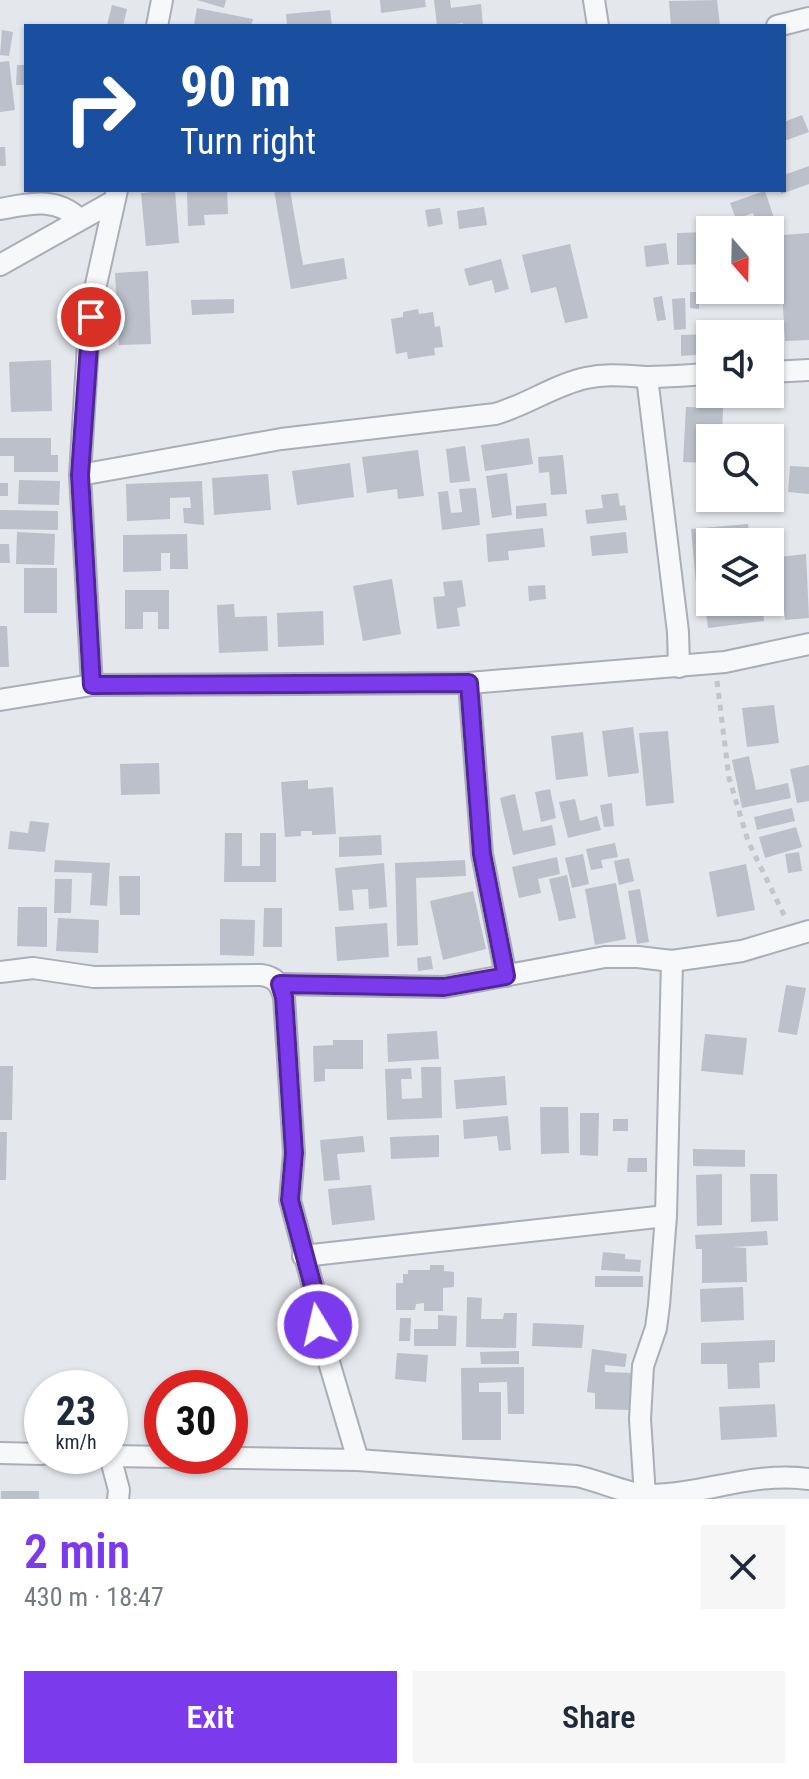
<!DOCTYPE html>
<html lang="en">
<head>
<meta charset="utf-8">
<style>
	body { margin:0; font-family:"Roboto Condensed",sans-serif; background:#f6f6f7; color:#1f2937; height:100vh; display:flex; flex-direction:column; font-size:30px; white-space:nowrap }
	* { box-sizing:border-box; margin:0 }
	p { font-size:26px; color:#747a83 }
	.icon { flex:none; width:44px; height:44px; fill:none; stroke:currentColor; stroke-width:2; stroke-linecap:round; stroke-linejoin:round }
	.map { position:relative; height:1499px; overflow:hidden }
	.side { display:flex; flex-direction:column; background:#fff; flex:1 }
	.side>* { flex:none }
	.top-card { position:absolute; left:24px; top:24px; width:762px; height:168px; border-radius:0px; box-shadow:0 2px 6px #0004; background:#1a4fa0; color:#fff; overflow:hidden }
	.needle { width:52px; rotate:160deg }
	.buttons { position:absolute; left:696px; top:216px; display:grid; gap:16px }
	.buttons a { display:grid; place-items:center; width:88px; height:88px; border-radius:0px; background:#fff; box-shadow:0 2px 6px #0004; font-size:40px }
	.speed { position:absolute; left:24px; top:1370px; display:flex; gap:16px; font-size:40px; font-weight:700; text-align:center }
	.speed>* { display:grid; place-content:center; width:104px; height:104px; border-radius:50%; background:#fff; box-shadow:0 2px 6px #0004; line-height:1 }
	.speed small { font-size:20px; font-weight:400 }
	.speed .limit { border:12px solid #d22; background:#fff; color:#111 }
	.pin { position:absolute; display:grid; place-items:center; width:68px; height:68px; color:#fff; margin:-34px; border:4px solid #fff; border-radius:50%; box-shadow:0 2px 8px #0007 }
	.me { position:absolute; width:88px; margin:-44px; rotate:351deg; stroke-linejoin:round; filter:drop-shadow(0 0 6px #0008) }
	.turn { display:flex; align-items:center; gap:28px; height:168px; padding:0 24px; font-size:36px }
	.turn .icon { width:104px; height:104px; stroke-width:2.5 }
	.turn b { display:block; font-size:56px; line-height:68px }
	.round { display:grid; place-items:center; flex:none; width:84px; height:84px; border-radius:0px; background:#f6f6f7 }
	.head { display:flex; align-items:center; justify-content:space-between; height:136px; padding:0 24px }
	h1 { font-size:48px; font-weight:600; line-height:60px; color:#7c3aed }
	.button { display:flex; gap:16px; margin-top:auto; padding:16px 24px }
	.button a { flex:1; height:92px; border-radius:0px; background:#7c3aed; color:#fff; font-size:32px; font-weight:600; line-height:92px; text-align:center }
	.button a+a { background:#f6f6f7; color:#1f2937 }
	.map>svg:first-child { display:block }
</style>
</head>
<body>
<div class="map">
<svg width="809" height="1499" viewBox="0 0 809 1499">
	<rect width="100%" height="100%" fill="#e4e7ec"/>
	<g fill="#bbc0ca">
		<polygon points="197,0 226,0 224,8"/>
		<polygon points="380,0 425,0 426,7 381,13"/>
		<polygon points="434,0 450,0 451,8 481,4 483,26 463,26 463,23 437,26"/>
		<polygon points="717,0 720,26 671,26 669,1"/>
		<polygon points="112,5 127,9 123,26 107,25"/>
		<polygon points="197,8 253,19 251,26 194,25"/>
		<polygon points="330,10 332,26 287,26 286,14"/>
		<polygon points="2,30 13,32 9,56 0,55"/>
		<polygon points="9,61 15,110 0,112 0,62"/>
		<polygon points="17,65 26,65 26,85 16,85"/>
		<polygon points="802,115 809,132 784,141 784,122"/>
		<polygon points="0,147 5,147 6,166 0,166"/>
		<polygon points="809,166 809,184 781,194 780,190 784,190 784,175"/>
		<polygon points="175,190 179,243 146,246 141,193"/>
		<polygon points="187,190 227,190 228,214 204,215 205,225 188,226"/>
		<polygon points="274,190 290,190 303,265 344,258 347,279 291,289"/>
		<polygon points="765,191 777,227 759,230 753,213 736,219 730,203"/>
		<polygon points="484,207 487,225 459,229 457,211"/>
		<polygon points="440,208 443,224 428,227 425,210"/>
		<polygon points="710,232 710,264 677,265 677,233"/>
		<polygon points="809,233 809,340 785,341 780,259 770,260 770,236"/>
		<polygon points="666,243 669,264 646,267 644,246"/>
		<polygon points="570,244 588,318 565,323 556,287 531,293 522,255"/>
		<polygon points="501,259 509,289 495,293 492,280 469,286 464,269"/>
		<polygon points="148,271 151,344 119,345 115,273"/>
		<polygon points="690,292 699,292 699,309 690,308"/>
		<polygon points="662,296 666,320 657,321 653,298"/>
		<polygon points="685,298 686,329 674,330 672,299"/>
		<polygon points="234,299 234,313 192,315 191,300"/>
		<polygon points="418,309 419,314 433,312 435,327 440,326 443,347 434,348 435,355 408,359 407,352 396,354 391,319 403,317 403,312"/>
		<polygon points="710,334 710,354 681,356 681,335"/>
		<polygon points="51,360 52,411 11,412 9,362"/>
		<polygon points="686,407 723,408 722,438 710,438 710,463 683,462"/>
		<polygon points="0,438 51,438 51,455 58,455 58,472 14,472 14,456 0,456"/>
		<polygon points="529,438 533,464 485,471 481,445"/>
		<polygon points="465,446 470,481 450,483 446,449"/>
		<polygon points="418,450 424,496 398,499 397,489 367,493 362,457"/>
		<polygon points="563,455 567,494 551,495 549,472 539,473 538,457"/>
		<polygon points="350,463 354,497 297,505 292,471"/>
		<polygon points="790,466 809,467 809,494 788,492"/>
		<polygon points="507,473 512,515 492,518 486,476"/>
		<polygon points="268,474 271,510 214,515 212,478"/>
		<polygon points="19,480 60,481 59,505 18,504"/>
		<polygon points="202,481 204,525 184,523 183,508 191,508 190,497 170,498 170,519 127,521 126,484"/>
		<rect x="0" y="483" width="8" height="13"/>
		<polygon points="476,488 480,525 442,530 438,492 448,491 451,513 462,512 459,489"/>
		<polygon points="618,493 620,506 625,505 627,520 587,524 585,510 603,508 601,495"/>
		<polygon points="739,498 766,498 766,502 739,500"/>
		<polygon points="546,503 547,516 516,519 516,506"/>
		<polygon points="0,510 58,511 58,530 0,529"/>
		<polygon points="748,524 750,542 710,542 710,582 696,583 691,529"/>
		<polygon points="543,528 545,547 508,551 509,560 488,562 486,534"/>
		<polygon points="17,532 55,534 54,565 16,564"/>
		<polygon points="626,532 628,553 592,556 590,536"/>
		<polygon points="187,534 188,569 170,569 170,553 161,553 161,571 123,572 123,535"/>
		<polygon points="0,544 9,544 10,563 0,563"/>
		<polygon points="806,554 809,618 785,620 779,557"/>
		<rect x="24" y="568" width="33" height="45"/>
		<polygon points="392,579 401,634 363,641 353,586"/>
		<polygon points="462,580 466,606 457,608 460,626 437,629 433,597 445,596 443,582"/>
		<polygon points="545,585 546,599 529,601 528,586"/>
		<polygon points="125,590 169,590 169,629 158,629 158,612 143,612 143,629 125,629"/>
		<polygon points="710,595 710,602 762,602 764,621 708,628 704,596"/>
		<polygon points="234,604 235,617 267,616 268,651 219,653 217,605"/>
		<polygon points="323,611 324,645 278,647 277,613"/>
		<polygon points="0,626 7,626 9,667 0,667"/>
		<polygon points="774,705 779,743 747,747 742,708"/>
		<polygon points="633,727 639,773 608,777 602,731"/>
		<polygon points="668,731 674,803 646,806 639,733"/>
		<polygon points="583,732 588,776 556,780 551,736"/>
		<polygon points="749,756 756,790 788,783 791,798 742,808 732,760"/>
		<polygon points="159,763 160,794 121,795 120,764"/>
		<polygon points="809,765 809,801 797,803 790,769"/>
		<polygon points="308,780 308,789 333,787 336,834 312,835 312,831 301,831 301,836 285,837 281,782"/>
		<polygon points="550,789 556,818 541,822 535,792"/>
		<polygon points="515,794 523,831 552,825 556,845 513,855 500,798"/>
		<polygon points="575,799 580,821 597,816 601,830 568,838 559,802"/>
		<polygon points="612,803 614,826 604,827 600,805"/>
		<polygon points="792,808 795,821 757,830 754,817"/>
		<polygon points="30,821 49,823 45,852 8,849 10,831 28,833"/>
		<polygon points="796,827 802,847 765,858 759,837"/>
		<polygon points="225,833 242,833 242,866 260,866 260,833 276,833 276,882 224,882"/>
		<polygon points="381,835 382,855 339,857 339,837"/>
		<polygon points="615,843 618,857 601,860 603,868 591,870 586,849"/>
		<polygon points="799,852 802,871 788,873 785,854"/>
		<polygon points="583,854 589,884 572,888 565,858"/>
		<polygon points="557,857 560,874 538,879 541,893 519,898 512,867"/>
		<polygon points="629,858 634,881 619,885 614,861"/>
		<polygon points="55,860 110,863 107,906 90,905 92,873 54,872"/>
		<polygon points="465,860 466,876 416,878 418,945 397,946 395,863"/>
		<polygon points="384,863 387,907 369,909 368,889 352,890 354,910 339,911 335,868"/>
		<polygon points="746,864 755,910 717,917 709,872"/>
		<polygon points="567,875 576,918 559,921 549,879"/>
		<polygon points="119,876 140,876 140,915 120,915"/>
		<polygon points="55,879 72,879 71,913 54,913"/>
		<polygon points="616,883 626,939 595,945 585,889"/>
		<polygon points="640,889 649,942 637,944 628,891"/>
		<polygon points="473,891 486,949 443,960 430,901"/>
		<polygon points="18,907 47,907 47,947 17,946"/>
		<polygon points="264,908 282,908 282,947 263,947"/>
		<polygon points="58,918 99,920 98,953 56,951"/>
		<polygon points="220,919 255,920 254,956 220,955"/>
		<polygon points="387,923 389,957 337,961 335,927"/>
		<polygon points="431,956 433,969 418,971 417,958"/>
		<polygon points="786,985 806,988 797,1035 778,1032"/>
		<polygon points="437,1031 439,1059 388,1062 387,1034"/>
		<polygon points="705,1034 747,1038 743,1075 701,1071"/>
		<polygon points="333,1040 363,1040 363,1069 325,1069 325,1081 314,1082 313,1046 333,1045"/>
		<polygon points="0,1066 13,1066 12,1120 0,1120"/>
		<polygon points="421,1067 441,1067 442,1118 387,1120 385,1069 411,1068 412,1079 401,1079 402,1099 422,1098"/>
		<polygon points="505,1076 507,1105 456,1109 454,1080"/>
		<polygon points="540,1107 568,1107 569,1153 541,1154"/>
		<polygon points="580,1113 599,1113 598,1156 580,1155"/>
		<polygon points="508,1116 511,1150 499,1151 497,1136 464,1139 463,1120"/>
		<rect x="613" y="1119" width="15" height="12"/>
		<polygon points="0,1132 7,1132 6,1180 0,1180"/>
		<polygon points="439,1135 439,1157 391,1159 390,1137"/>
		<polygon points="363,1136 365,1152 337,1154 340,1180 324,1181 320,1140"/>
		<polygon points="693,1149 745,1150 745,1167 693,1166"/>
		<polygon points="628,1158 647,1158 647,1172 627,1172"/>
		<polygon points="722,1174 722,1225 697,1226 696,1175"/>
		<polygon points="750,1174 777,1174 778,1221 751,1222"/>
		<polygon points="371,1185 375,1220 332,1225 328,1189"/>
		<polygon points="767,1231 768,1245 732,1247 746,1248 747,1282 702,1283 702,1249 696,1249 695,1235"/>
		<polygon points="603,1252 625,1254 625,1259 641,1260 640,1272 601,1270"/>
		<polygon points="430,1265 444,1265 444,1271 454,1272 454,1287 443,1288 443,1311 424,1311 424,1303 416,1304 415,1310 396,1310 396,1283 403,1283 403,1274 408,1274 408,1270 430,1270"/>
		<rect x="595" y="1276" width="48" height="11"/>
		<polygon points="743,1287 744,1320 701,1322 700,1289"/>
		<polygon points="467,1297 482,1298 481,1319 503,1319 504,1313 517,1313 516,1348 466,1347"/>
		<polygon points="438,1315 457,1316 456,1346 414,1346 414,1329 438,1329"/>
		<polygon points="400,1318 411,1318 410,1341 399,1341"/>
		<polygon points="533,1323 584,1325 582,1348 532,1346"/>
		<polygon points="775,1340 775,1362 759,1363 760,1388 728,1389 727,1364 701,1364 701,1343"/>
		<polygon points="592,1349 627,1354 625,1367 605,1365 605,1372 632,1373 630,1410 595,1409 595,1393 587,1392"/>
		<polygon points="519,1351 519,1364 481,1364 480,1352"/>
		<polygon points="397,1353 428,1355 426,1382 395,1379"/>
		<polygon points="524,1367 524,1414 508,1414 507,1382 479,1383 479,1392 501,1392 501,1440 462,1440 461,1368"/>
		<polygon points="775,1404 777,1437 721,1440 719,1407"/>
		<rect x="1" y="1491" width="38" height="8"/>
	</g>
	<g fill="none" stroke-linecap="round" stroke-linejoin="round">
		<defs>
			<g id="minor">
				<polyline points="594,0 598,26"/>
				<polyline points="157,26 162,0"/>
				<polyline points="777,26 809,18"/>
				<path d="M 0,209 C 29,204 56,196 79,219"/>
				<polyline points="0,265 112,202"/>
				<polyline points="770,372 809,370"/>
				<polyline points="647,377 678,632 679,667"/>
				<path d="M 80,475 L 281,439 L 495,414 C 527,405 554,385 586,378 C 608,373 627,376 648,377 C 669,377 689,375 710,374"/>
				<polyline points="469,683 482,854 506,976"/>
				<polyline points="92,685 80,475 88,345 95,289 117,190"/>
				<polyline points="0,700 92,685 469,683 725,662 809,644"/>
				<path d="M 0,972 L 33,968 L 94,977 L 261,975 C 276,977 280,984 284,997 L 294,1153 L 290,1200 L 315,1294 L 318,1325 L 358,1460"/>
				<polyline points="280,984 444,987 605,957 638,957 672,961 742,951 809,931"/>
				<polyline points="303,1256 666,1216"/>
				<polyline points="0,1453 42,1454"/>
				<path d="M 109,1456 L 358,1460 L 576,1476 C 598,1480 629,1495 648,1495 C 703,1495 754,1471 809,1479"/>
				<polyline points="110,1456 119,1490 118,1499"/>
				<polyline points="645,1496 640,1419 643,1366 656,1328 659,1305 666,1216 672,961"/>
			</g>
		</defs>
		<use href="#minor" stroke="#a9aeb7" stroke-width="24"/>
		<polyline stroke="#c2c5cb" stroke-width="5" stroke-dasharray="6 6" stroke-linecap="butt" points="717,681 729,778 748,841 786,919"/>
		<use href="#minor" stroke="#f7f8fa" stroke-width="20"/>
	</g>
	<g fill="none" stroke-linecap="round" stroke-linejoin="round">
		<defs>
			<polyline id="route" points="91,317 80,475 92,685 469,683 482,854 506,976 444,987 280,984 284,997 294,1153 290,1200 315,1294 318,1325"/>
		</defs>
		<use href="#route" stroke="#51269a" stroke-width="20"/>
		<use href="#route" stroke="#7c3aed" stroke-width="14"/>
	</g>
</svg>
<div class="buttons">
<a><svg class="needle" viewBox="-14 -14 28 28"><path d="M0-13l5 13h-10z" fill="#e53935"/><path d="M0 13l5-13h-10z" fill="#747a83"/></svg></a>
<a><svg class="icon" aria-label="sound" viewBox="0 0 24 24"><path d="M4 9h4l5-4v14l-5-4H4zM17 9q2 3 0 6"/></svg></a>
<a><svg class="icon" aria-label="search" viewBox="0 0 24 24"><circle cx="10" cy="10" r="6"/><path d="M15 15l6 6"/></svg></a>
<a><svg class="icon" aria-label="layers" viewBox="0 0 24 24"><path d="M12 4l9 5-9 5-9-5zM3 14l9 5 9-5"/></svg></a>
</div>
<div class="speed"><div>23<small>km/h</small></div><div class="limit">30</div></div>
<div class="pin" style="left:91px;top:317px;background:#d93025"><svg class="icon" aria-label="arrive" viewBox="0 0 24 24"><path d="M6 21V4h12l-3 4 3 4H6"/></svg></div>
<svg class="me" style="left:318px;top:1325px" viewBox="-20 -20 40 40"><circle r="17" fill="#7c3aed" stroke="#fff" stroke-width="3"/><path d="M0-11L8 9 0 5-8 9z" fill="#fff"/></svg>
<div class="top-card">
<div class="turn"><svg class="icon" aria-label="right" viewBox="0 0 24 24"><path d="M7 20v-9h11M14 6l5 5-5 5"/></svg><div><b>90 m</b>Turn right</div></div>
</div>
</div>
<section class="side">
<div class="head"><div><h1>2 min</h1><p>430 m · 18:47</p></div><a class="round"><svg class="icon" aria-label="close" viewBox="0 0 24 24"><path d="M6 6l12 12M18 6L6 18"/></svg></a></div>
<div class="button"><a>Exit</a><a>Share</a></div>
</section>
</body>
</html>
